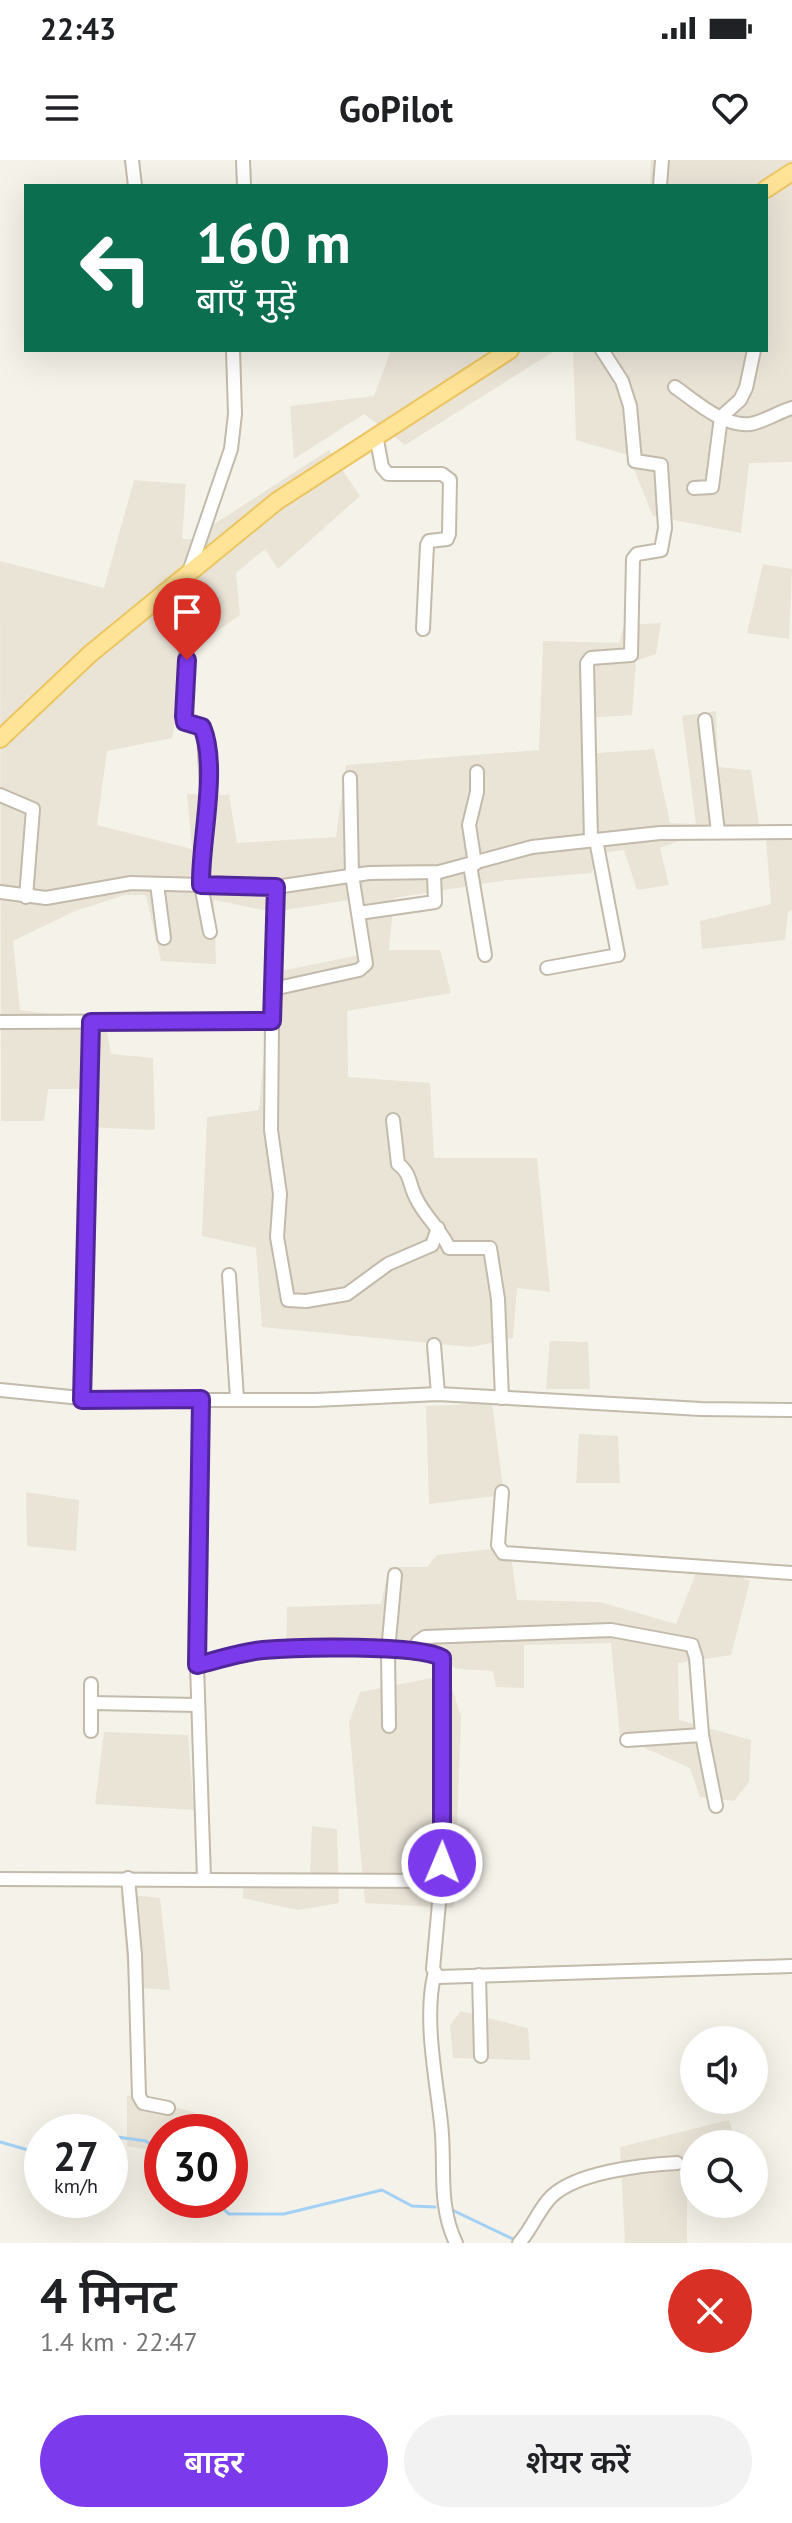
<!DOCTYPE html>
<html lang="hi">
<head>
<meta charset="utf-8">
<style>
	body { margin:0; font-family:"PT Sans","Noto Sans Devanagari",sans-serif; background:#f2f2f2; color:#202124; height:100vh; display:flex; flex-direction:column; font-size:30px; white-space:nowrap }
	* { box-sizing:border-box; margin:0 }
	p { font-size:26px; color:#757577 }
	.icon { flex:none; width:44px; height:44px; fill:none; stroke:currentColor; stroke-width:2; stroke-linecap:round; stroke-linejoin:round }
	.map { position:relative; height:2083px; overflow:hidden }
	.details { display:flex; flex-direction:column; background:#fff; flex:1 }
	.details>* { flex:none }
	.top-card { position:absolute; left:24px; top:24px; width:744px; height:168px; border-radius:0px; box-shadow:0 8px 32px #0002; background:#0b6e4f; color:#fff; overflow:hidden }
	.controls { position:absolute; left:680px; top:1866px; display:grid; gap:16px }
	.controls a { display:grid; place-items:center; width:88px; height:88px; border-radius:50%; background:#fff; box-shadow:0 8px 32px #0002; font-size:40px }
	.speed { position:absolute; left:24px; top:1954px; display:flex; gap:16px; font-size:40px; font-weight:700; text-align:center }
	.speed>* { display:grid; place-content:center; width:104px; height:104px; border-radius:50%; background:#fff; box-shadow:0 8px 32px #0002; line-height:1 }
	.speed small { font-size:20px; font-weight:400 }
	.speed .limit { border:12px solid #d22; background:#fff; color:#111 }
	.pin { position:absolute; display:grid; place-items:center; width:68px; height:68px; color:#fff; margin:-82px -34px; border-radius:50% 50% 50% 0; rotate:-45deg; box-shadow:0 0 8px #0007 }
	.pin .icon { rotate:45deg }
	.me { position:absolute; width:88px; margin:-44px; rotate:1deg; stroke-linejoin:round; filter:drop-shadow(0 0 6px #0008) }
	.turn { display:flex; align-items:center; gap:28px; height:168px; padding:0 40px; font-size:36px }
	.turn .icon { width:104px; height:104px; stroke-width:2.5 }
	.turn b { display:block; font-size:56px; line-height:68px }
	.round { display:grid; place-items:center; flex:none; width:84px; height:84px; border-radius:42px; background:#f2f2f2 }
	.head { display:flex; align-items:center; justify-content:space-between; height:136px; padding:0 40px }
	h1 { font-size:48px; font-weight:600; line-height:60px }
	.button { display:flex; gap:16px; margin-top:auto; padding:16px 40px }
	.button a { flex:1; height:92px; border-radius:48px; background:#7c3aed; color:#fff; font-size:32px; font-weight:600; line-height:92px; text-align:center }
	.button a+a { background:#f2f2f2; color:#202124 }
	.status { display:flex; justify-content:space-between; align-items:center; height:56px; padding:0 40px; background:#fff; direction:ltr }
	.status svg { height:22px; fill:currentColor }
	header { display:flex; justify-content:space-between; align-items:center; height:104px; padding:0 40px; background:#fff; font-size:36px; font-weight:600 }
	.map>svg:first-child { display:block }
</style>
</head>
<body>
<div class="status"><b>22:43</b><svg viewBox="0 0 49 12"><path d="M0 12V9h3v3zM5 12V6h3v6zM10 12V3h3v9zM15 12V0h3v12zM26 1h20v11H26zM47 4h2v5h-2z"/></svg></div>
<header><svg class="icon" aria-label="menu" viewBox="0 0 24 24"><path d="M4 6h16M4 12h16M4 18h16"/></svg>GoPilot<svg class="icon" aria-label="heart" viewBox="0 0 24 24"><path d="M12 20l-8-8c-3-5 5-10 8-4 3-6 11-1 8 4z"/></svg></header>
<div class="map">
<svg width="792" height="2083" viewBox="0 0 792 2083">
	<rect width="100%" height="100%" fill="#f5f2e9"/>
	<g fill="#eae4d7">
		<polygon points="651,0 792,0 792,302 749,303 741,373 653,356 628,295 576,280 573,190 766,190 766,26 650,26"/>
		<polygon points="391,190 556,190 405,285 364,254 294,299 290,246 374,236"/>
		<polygon points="329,290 360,336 278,409 265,389 236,413 240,455 189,491 172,578 107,591 97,665 192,689 187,634 229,635 237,683 336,677 346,605 539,590 543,481 619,483 624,465 661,463 656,494 636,501 632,555 583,558 585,594 654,589 670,663 696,664 682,556 716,551 718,607 751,610 761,678 679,681 660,688 669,725 637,730 624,690 602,693 591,713 507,720 394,738 389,790 440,790 451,833 347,851 348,917 430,923 434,998 537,998 550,1132 517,1128 513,1178 471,1187 262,1167 256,1088 202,1076 207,957 259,950 271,813 365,794 349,740 273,752 214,740 216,804 161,801 146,735 125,735 75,751 13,781 20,850 105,861 111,894 153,898 155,970 85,967 79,929 48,929 44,961 1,961 0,401 104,428 134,320 186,324 182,379 191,379"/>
		<polygon points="763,404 792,409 789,479 747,473"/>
		<polygon points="792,678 792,750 788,752 785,780 702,789 700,761 771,744 766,679"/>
		<polygon points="550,1181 588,1182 590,1229 546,1229"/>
		<polygon points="492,1243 504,1335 429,1344 426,1246"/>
		<polygon points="579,1274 618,1276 620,1323 576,1323"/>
		<polygon points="26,1332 79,1340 76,1391 27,1386"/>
		<polygon points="510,1387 517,1440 600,1442 676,1464 701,1400 750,1421 731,1495 678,1503 679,1560 751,1580 749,1622 734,1641 700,1637 690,1608 620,1577 611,1483 524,1485 524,1528 496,1527 493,1511 457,1509 440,1499 286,1496 287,1447 381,1444 389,1407 427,1407 437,1395"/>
		<polygon points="448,1515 461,1557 457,1663 471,1669 453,1748 365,1743 349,1563 360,1532"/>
		<polygon points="104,1572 188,1575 194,1650 95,1644"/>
		<polygon points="312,1666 337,1669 339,1743 298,1750 243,1738 244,1714 310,1714"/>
		<polygon points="121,1734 160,1738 170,1830 129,1827"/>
		<polygon points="461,1851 528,1868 530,1900 453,1898 450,1865"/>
		<polygon points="127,1935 194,1952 207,1972 162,1972 162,1992 127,1986"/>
		<polygon points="729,1960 737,1984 694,1984 694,2022 687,2025 687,2083 625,2083 620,1987"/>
	</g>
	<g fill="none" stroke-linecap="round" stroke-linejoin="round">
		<g stroke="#a2d1f5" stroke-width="3">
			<polyline points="110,1976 146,1981 162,1995"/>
			<polyline points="0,1982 42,1994"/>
			<polyline points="213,2040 229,2054 284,2054 382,2030 412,2046 435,2047"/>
			<polyline points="450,2049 515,2080"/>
		</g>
		<defs>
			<g id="minor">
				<polyline points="132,0 135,26"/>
				<polyline points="243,0 244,26"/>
				<polyline points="660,26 662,0"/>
				<path d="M 675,227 C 695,241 723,267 750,264 C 764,262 778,252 792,248"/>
				<polyline points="376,275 382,307 388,314 442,314 450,320 449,374 447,379 429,381 427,385 423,469"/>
				<polyline points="694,328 712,327 721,257 740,240 746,228 754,190"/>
				<polyline points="190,409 231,289 235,254 233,190"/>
				<polyline points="161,434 178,460 186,485 185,562 202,567 204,572 208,649 201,688 201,725 210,772"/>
				<polyline points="705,560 718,672"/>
				<polyline points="0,635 33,649 26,737"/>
				<polyline points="591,680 587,503 591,498 631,495 633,399 637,394 661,390 665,368 661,305 635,301 630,246 622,221 602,190"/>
				<polyline points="475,704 469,665 477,632 477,612"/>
				<polyline points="470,705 485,795"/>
				<polyline points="157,724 164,778"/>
				<polyline points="0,732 46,738 131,723 276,727 369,713 439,712 532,687 660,673 792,672"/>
				<polyline points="359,753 435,742 434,713"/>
				<polyline points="547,808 618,795 596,680"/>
				<polyline points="273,829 359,810 366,804 352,715 350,618"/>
				<polyline points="272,861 276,727"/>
				<polyline points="0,862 272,861 271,970 280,1034 277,1077 288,1140 306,1141 347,1134 388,1104 432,1085 438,1068"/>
				<path d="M 393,960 L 398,1004 C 411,1013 409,1025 416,1038 C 425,1057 441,1069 449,1088 L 490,1088 L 498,1139 L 502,1238"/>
				<polyline points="229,1115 237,1239"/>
				<polyline points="434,1185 438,1234"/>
				<polyline points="0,1230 101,1240 315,1240 438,1234 701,1249 792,1250"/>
				<polyline points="201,1239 197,1505 204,1719"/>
				<polyline points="82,1240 91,862"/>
				<polyline points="502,1332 498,1385 503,1393 792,1413"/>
				<polyline points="416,1493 418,1482 425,1477 611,1470 692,1485 696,1498 702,1575 716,1646"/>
				<path d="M 197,1505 C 218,1500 241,1492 263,1490 C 295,1487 418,1484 442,1498 L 441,1721"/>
				<polyline points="91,1524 91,1571"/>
				<polyline points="91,1543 198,1545"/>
				<polyline points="389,1566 388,1491 395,1415"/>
				<polyline points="627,1580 702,1575"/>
				<polyline points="128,1718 135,1795 139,1936 143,1943 168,1948"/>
				<polyline points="0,1719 441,1721 433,1809 438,1817 792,1806"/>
				<polyline points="479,1815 481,1896"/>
				<path d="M 434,1816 C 424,1860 436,1918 441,1963 C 446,2005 437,2043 456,2083"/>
				<path d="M 519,2083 C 532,2069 538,2050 551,2037 C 576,2012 642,2005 677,2003"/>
			</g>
			<g id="major">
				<polyline points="766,29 792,12"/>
				<polyline points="0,579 90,494 277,341 510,190"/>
			</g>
		</defs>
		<use href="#minor" stroke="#c2baab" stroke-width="16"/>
		<use href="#major" stroke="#ecc561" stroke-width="20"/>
		<use href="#minor" stroke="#fff" stroke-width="12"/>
		<use href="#major" stroke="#ffe498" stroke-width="16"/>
	</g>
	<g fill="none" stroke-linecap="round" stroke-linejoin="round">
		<defs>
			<path id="route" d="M 187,500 L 184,556 L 185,562 L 202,567 C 219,607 200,681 201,725 L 276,727 L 272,861 L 91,862 L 82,1240 L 201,1239 L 197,1505 C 218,1500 241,1492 263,1490 C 295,1487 419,1484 442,1498 L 442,1703"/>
		</defs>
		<use href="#route" stroke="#51269a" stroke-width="20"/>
		<use href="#route" stroke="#7c3aed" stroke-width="14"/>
	</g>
</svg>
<div class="controls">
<a><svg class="icon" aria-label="sound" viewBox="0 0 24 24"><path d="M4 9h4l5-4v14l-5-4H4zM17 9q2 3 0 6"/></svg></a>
<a><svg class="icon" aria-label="search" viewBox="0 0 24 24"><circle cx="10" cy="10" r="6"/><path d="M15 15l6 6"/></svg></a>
</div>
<div class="speed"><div>27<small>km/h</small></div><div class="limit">30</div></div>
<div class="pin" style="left:187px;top:500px;background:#d93025"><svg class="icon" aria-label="arrive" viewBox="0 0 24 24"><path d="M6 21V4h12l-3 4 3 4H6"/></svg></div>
<svg class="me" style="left:442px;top:1703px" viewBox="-20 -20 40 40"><circle r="17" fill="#7c3aed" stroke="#fff" stroke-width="3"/><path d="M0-11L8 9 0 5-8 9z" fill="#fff"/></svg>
<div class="top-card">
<div class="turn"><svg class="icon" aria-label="left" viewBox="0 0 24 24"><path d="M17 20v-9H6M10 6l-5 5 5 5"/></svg><div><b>160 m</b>बाएँ मुड़ें</div></div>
</div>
</div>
<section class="details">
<div class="head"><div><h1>4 मिनट</h1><p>1.4 km · 22:47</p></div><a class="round" style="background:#d93025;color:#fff"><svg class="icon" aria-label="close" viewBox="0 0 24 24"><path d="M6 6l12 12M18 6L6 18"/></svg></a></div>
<div class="button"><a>बाहर</a><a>शेयर करें</a></div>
</section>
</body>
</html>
